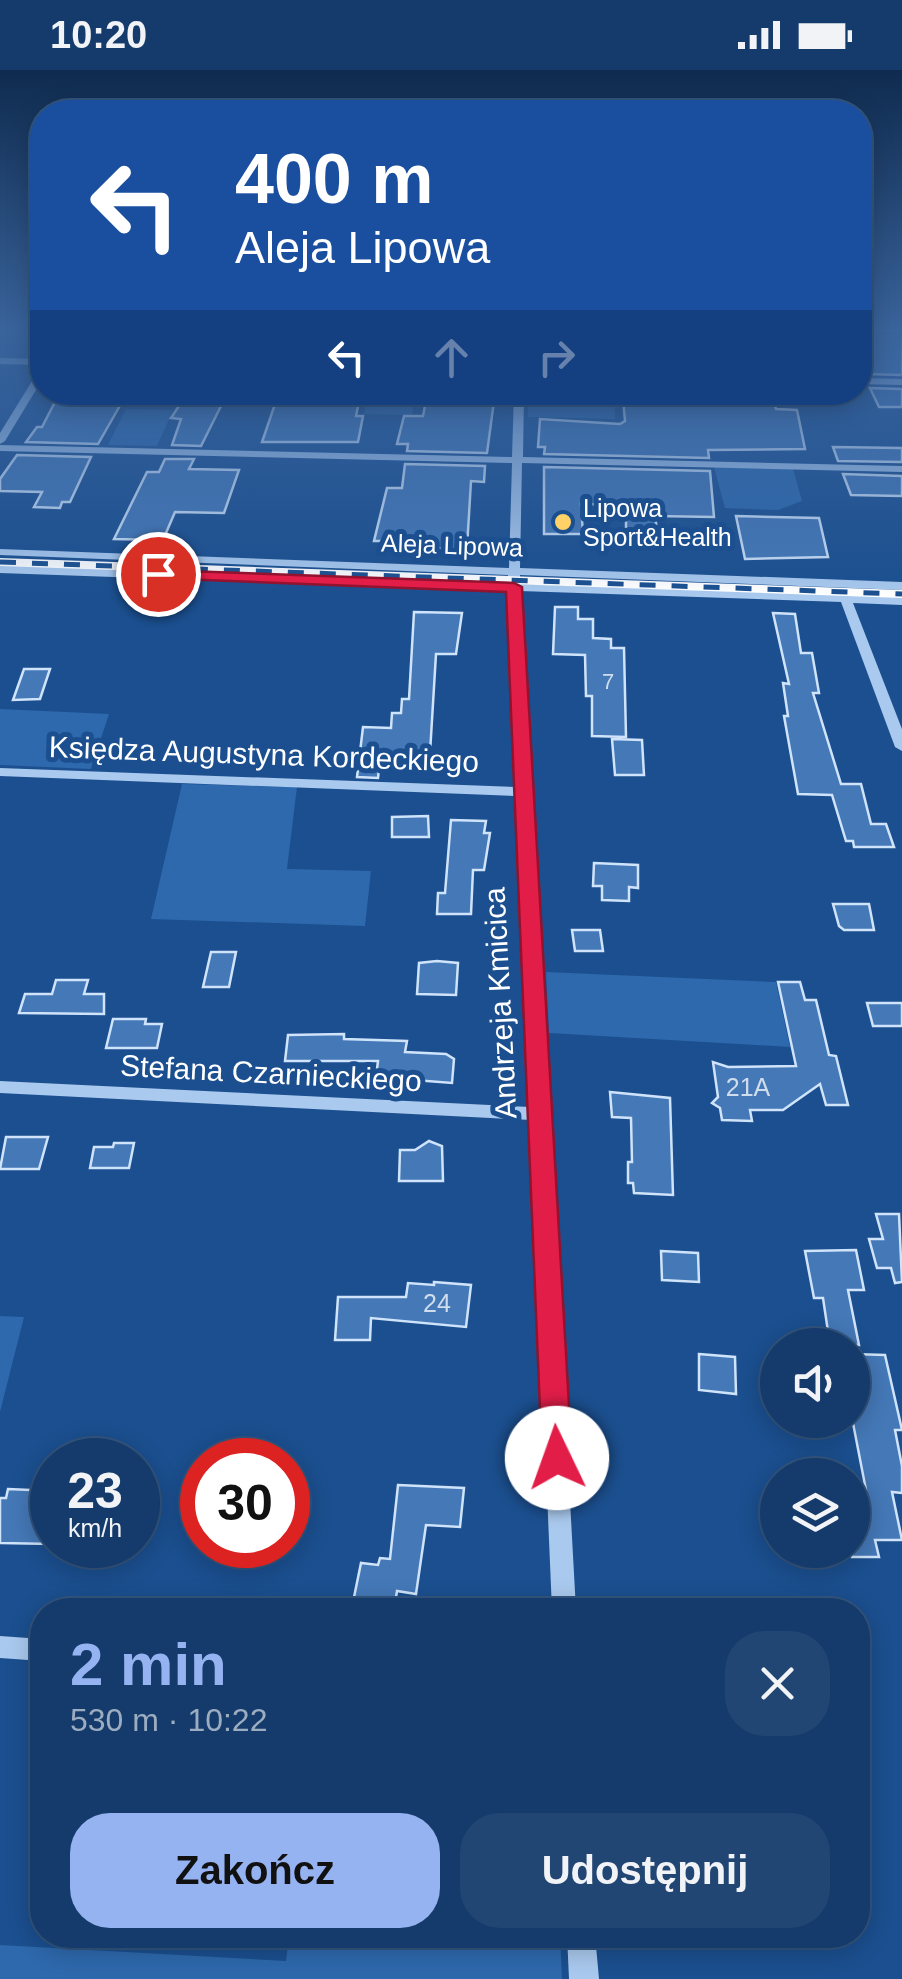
<!DOCTYPE html>
<html lang="pl">
<head>
<meta charset="utf-8">
<style>
	body { margin:0; font-family:Arial,sans-serif; background:#214673; color:#f1f3f6; height:100vh; display:flex; flex-direction:column; font-size:38px; white-space:nowrap }
	* { box-sizing:border-box; margin:0 }
	p { font-size:32px; color:#9dadc1 }
	.icon { flex:none; width:55px; height:55px; fill:none; stroke:currentColor; stroke-width:2; stroke-linecap:round; stroke-linejoin:round }
	.map { position:relative; flex:1; overflow:hidden }
	.sheet { position:absolute; left:30px; top:1528px; width:840px; height:350px; display:flex; flex-direction:column; background:#143b6b; border-radius:40px; box-shadow:0 5px 25px #0003,0 0 0 2px #33557e }
	.sheet>* { flex:none }
	.banner { position:absolute; left:30px; top:30px; width:842px; height:305px; border-radius:40px; box-shadow:0 5px 25px #0003,0 0 0 2px #33557e; background:#1a4fa0; color:#fff; overflow:hidden }
	.buttons { position:absolute; left:760px; top:1258px; display:grid; gap:20px }
	.buttons a { display:grid; place-items:center; width:110px; height:110px; border-radius:50%; background:#143b6b; box-shadow:0 5px 25px #0003,0 0 0 2px #33557e; font-size:50px }
	.speed { position:absolute; left:30px; top:1368px; display:flex; gap:20px; font-size:50px; font-weight:700; text-align:center }
	.speed>* { display:grid; place-content:center; width:130px; height:130px; border-radius:50%; background:#143b6b; box-shadow:0 5px 25px #0003,0 0 0 2px #33557e; line-height:1 }
	.speed small { font-size:25px; font-weight:400 }
	.speed .limit { border:15px solid #d22; background:#fff; color:#111 }
	.pin { position:absolute; display:grid; place-items:center; width:85px; height:85px; color:#fff; margin:-42px; border:5px solid #fff; border-radius:50%; box-shadow:0 2px 10px #0007 }
	.me { position:absolute; width:110px; margin:-55px; rotate:357deg; stroke-linejoin:round; filter:drop-shadow(0 0 8px #0008) }
	.turn { display:flex; align-items:center; gap:35px; height:210px; padding:0 40px; font-size:45px }
	.turn .icon { width:130px; height:130px; stroke-width:2.5 }
	.turn b { display:block; font-size:70px; line-height:85px }
	.lanes { display:flex; align-items:center; height:95px; padding:0 40px; background:#0003; justify-content:center; gap:50px; direction:ltr }
	.lanes .off { opacity:.35 }
	.round { display:grid; place-items:center; flex:none; width:105px; height:105px; border-radius:40px; background:#214673 }
	.summary { display:flex; align-items:center; justify-content:space-between; height:170px; padding:0 40px }
	h1 { font-size:60px; font-weight:700; line-height:75px; color:#95b2f1 }
	.button { display:flex; gap:20px; margin-top:auto; padding:20px 40px }
	.button a { flex:1; height:115px; border-radius:40px; background:#95b2f1; color:#111; font-size:40px; font-weight:700; line-height:115px; text-align:center }
	.button a+a { background:#214673; color:#f1f3f6 }
	.status { display:flex; justify-content:space-between; align-items:center; height:70px; padding:0 50px; background:#143b6b; direction:ltr }
	.status svg { height:28px; fill:currentColor }
	.map>svg:first-child { display:block }
</style>
</head>
<body>
<div class="status"><b>10:20</b><svg viewBox="0 0 49 12"><path d="M0 12V9h3v3zM5 12V6h3v6zM10 12V3h3v9zM15 12V0h3v12zM26 1h20v11H26zM47 4h2v5h-2z"/></svg></div>
<div class="map">
<svg width="902" height="1909" viewBox="0 0 902 1909">
	<rect width="100%" height="100%" fill="#1b4f8f"/>
	<g fill="#2e69ad">
		<polygon points="369,323 416,323 412,345 364,344"/>
		<polygon points="528,323 614,323 615,349 528,347"/>
		<polygon points="126,339 173,340 157,376 108,375"/>
		<polygon points="714,397 793,399 802,431 778,440 725,438"/>
		<polygon points="0,639 109,644 91,699 0,695"/>
		<polygon points="182,714 297,717 287,799 371,801 365,856 151,849"/>
		<polygon points="546,902 776,912 790,977 549,963"/>
		<polygon points="0,1246 24,1247 0,1342"/>
		<polygon points="289,1865 560,1865 562,1909 0,1909 0,1875 286,1891"/>
	</g>
	<g fill="#4478b7" stroke="#cfe3fa" stroke-width="2.5">
		<polygon points="871,260 902,260 902,305 866,304 860,263 870,263"/>
		<polygon points="870,318 902,319 902,337 879,337"/>
		<polygon points="188,322 228,322 201,376 172,375 181,349 171,348"/>
		<polygon points="333,322 361,322 356,346 363,346 358,372 262,372 275,334 330,335"/>
		<polygon points="427,326 494,331 487,383 407,381 408,374 397,374 404,346 423,346"/>
		<polygon points="623,329 690,330 691,335 775,335 776,339 797,340 805,379 708,380 709,388 544,384 545,377 538,377 540,349 620,354 625,351"/>
		<polygon points="56,330 122,332 98,374 26,372 37,357 42,357"/>
		<polygon points="833,377 902,378 902,392 838,391"/>
		<polygon points="17,385 91,387 70,432 62,432 60,438 34,437 42,422 0,421 0,409"/>
		<polygon points="165,389 194,389 189,399 239,400 224,443 175,442 163,470 114,469 147,402 159,402"/>
		<polygon points="405,394 485,396 484,412 471,411 467,478 401,479 402,471 374,471 387,418 402,418"/>
		<polygon points="544,397 710,401 714,447 655,446 657,460 626,459 626,435 581,434 583,464 544,464"/>
		<polygon points="843,404 902,406 902,426 851,425"/>
		<polygon points="736,446 819,448 828,487 745,489"/>
		<polygon points="555,537 578,537 578,549 593,549 593,568 611,569 611,578 624,578 626,667 592,666 592,626 586,626 585,585 553,584"/>
		<polygon points="414,542 462,543 456,584 436,584 430,683 381,682 378,708 357,707 363,657 391,658 392,643 401,643 402,629 409,629"/>
		<polygon points="773,543 795,544 801,583 812,583 819,623 813,623 841,714 861,714 871,754 886,754 894,777 854,777 853,771 846,771 832,725 798,724 784,646 788,646 783,613 789,614"/>
		<polygon points="24,599 50,599 40,629 13,630"/>
		<polygon points="612,669 642,670 644,705 615,705"/>
		<polygon points="428,746 429,767 392,767 392,747"/>
		<polygon points="451,750 486,751 484,763 490,763 484,800 473,800 471,844 437,844 438,823 445,823"/>
		<polygon points="594,793 638,795 638,818 629,817 629,831 602,830 602,816 593,816"/>
		<polygon points="833,834 869,834 874,860 844,860 839,856"/>
		<polygon points="572,860 600,860 603,881 575,881"/>
		<polygon points="211,882 236,882 229,917 203,917"/>
		<polygon points="437,891 458,893 456,925 417,924 419,893"/>
		<polygon points="56,910 88,910 84,924 104,924 104,944 19,943 25,924 52,924"/>
		<polygon points="778,912 800,912 805,930 816,930 829,985 836,986 848,1035 826,1035 820,1014 783,1040 750,1040 752,1051 722,1050 720,1038 712,1033 718,1027 713,992 728,997 796,996"/>
		<polygon points="867,933 902,933 902,956 873,956"/>
		<polygon points="113,949 146,949 145,954 162,954 157,978 106,978"/>
		<polygon points="344,964 344,969 407,971 405,982 446,984 454,989 452,1013 376,1007 378,991 285,991 288,965"/>
		<polygon points="610,1022 670,1028 673,1125 634,1123 633,1113 628,1113 628,1092 632,1092 631,1048 612,1047"/>
		<polygon points="6,1067 48,1067 39,1099 0,1099"/>
		<polygon points="429,1071 442,1076 443,1111 399,1111 400,1080 415,1080"/>
		<polygon points="114,1073 134,1073 129,1098 90,1098 94,1077 113,1077"/>
		<polygon points="876,1144 899,1144 902,1212 895,1213 891,1198 877,1198 869,1169 883,1169"/>
		<polygon points="856,1180 864,1220 848,1220 859,1275 830,1275 823,1228 814,1228 805,1181"/>
		<polygon points="661,1181 698,1183 699,1212 662,1210"/>
		<polygon points="434,1212 471,1215 466,1257 371,1248 370,1270 335,1270 338,1227 406,1227 408,1213 434,1215"/>
		<polygon points="699,1284 735,1287 736,1324 699,1320"/>
		<polygon points="852,1284 885,1285 902,1360 895,1360 902,1396 902,1423 892,1422 902,1470 875,1470 879,1487 852,1487 852,1421 866,1420 852,1348"/>
		<polygon points="398,1415 464,1418 460,1457 426,1455 416,1524 397,1521 394,1540 352,1537 361,1493 378,1495 380,1488 390,1489"/>
		<polygon points="8,1419 52,1421 52,1474 0,1473 0,1428 6,1428"/>
	</g>
	<g fill="none" stroke-linecap="round" stroke-linejoin="round">
		<g fill="#a9c9ee" fill-rule="evenodd">
			<polygon points="0,288 42,289 42,295 0,294"/>
			<polygon points="42,300 42,310 5,371 0,374 0,363 37,303"/>
			<polygon points="860,308 902,309 902,315 860,314"/>
			<polygon points="514,322 524,322 523,387 902,396 902,402 522,393 520,498 902,512 902,520 520,505 520,514 902,527 902,535 853,533 902,659 902,681 895,677 841,532 520,521 576,1540 552,1540 531,1050 0,1023 0,1011 530,1037 517,726 0,706 0,698 517,717 508,521 0,503 0,495 508,513 508,505 0,485 0,479 509,498 512,393 0,381 0,375 512,387"/>
			<polygon points="0,1566 42,1569 42,1591 0,1588"/>
			<polygon points="567,1865 595,1865 599,1909 569,1909"/>
		</g>
		<defs>
			<polyline id="rail" points="0,492 902,524"/>
		</defs>
		<use href="#rail" stroke="#fff" stroke-width="8"/>
		<use href="#rail" stroke="#1b4f8f" stroke-width="5" stroke-dasharray="16" stroke-linecap="butt"/>
	</g>
	<linearGradient id="sky" x2="0" y2="1"><stop stop-color="#0f2b4f"/><stop offset="0.49" stop-color="#39639b"/><stop offset="1" stop-color="#39639b" stop-opacity="0"/></linearGradient>
	<rect width="902" height="527" fill="url(#sky)"/>
	<polygon fill="#e11d48" stroke="#92132f" stroke-width="2.5" points="158,500 514,513 522,517 572,1388 567,1396 557,1399 546,1396 542,1388 506,522 153,508 153,501"/>
	<circle fill="#ffd166" stroke="#1b4f8f" stroke-width="4" cx="563" cy="452" r="10"/>
	<g text-anchor="middle" dominant-baseline="central" stroke-width="10" stroke-linejoin="round" paint-order="stroke">
		<g font-size="22" fill="#d0dded">
			<text x="608" y="611">7</text>
		</g>
		<g font-size="25" fill="#fff" stroke="#1b4f8f" text-anchor="start">
			<text x="583" y="438">Lipowa<tspan x="583" dy="29">Sport&amp;Health</tspan></text>
		</g>
		<g font-size="25" fill="#fff" stroke="#1b4f8f">
			<text transform="translate(452 475) rotate(2)">Aleja Lipowa</text>
		</g>
		<g font-size="25" fill="#d0dded">
			<text x="748" y="1017">21A</text>
			<text x="437" y="1233">24</text>
		</g>
		<g font-size="30" fill="#fff" stroke="#1b4f8f">
			<text transform="translate(264 684) rotate(2)">Księdza Augustyna Kordeckiego</text>
			<text transform="translate(500 933) rotate(-93)">Andrzeja Kmicica</text>
			<text transform="translate(271 1003) rotate(3)">Stefana Czarnieckiego</text>
		</g>
	</g>
</svg>
<div class="buttons">
<a><svg class="icon" aria-label="sound" viewBox="0 0 24 24"><path d="M4 9h4l5-4v14l-5-4H4zM17 9q2 3 0 6"/></svg></a>
<a><svg class="icon" aria-label="layers" viewBox="0 0 24 24"><path d="M12 4l9 5-9 5-9-5zM3 14l9 5 9-5"/></svg></a>
</div>
<div class="speed"><div>23<small>km/h</small></div><div class="limit">30</div></div>
<div class="pin" style="left:158px;top:504px;background:#d93025"><svg class="icon" aria-label="arrive" viewBox="0 0 24 24"><path d="M6 21V4h12l-3 4 3 4H6"/></svg></div>
<svg class="me" style="left:557px;top:1388px" viewBox="-20 -20 40 40"><circle r="19" fill="#fff"/><path d="M0-13L10 11 0 6-10 11z" fill="#e11d48"/></svg>
<div class="banner">
<div class="turn"><svg class="icon" aria-label="left" viewBox="0 0 24 24"><path d="M17 20v-9H6M10 6l-5 5 5 5"/></svg><div><b>400 m</b>Aleja Lipowa</div></div>
<div class="lanes"><svg class="icon" aria-label="left" viewBox="0 0 24 24"><path d="M17 20v-9H6M10 6l-5 5 5 5"/></svg><svg class="icon off" aria-label="ahead" viewBox="0 0 24 24"><path d="M12 20V5M6 11l6-6 6 6"/></svg><svg class="icon off" aria-label="right" viewBox="0 0 24 24"><path d="M7 20v-9h11M14 6l5 5-5 5"/></svg></div>
</div>
<section class="sheet">
<div class="summary"><div><h1>2 min</h1><p>530 m · 10:22</p></div><a class="round"><svg class="icon" aria-label="close" viewBox="0 0 24 24"><path d="M6 6l12 12M18 6L6 18"/></svg></a></div>
<div class="button"><a>Zakończ</a><a>Udostępnij</a></div>
</section>
</div>
</body>
</html>
